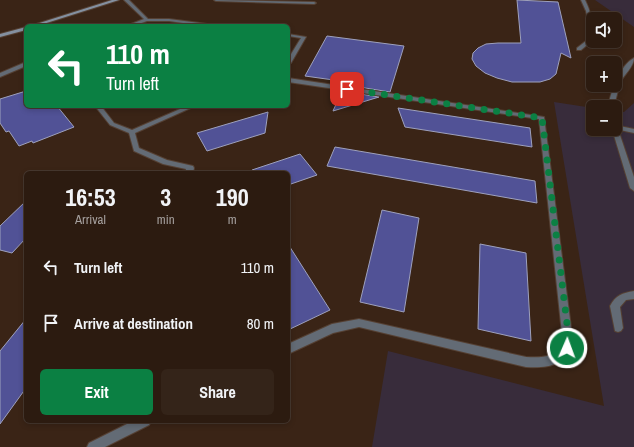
<!DOCTYPE html>
<html lang="en">
<head>
<meta charset="utf-8">
<style>
	body { margin:0; font-family:"Archivo Narrow",sans-serif; background:#342419; color:#f1f3f6; height:100vh; display:flex; flex-direction:column; font-size:15px; white-space:nowrap }
	* { box-sizing:border-box; margin:0 }
	p { font-size:13px; color:#a6a19f }
	.icon { flex:none; width:22px; height:22px; fill:none; stroke:currentColor; stroke-width:2; stroke-linecap:round; stroke-linejoin:round }
	.map { position:relative; flex:1; overflow:hidden }
	.panel { position:absolute; left:24px; top:171px; width:266px; height:252px; display:flex; flex-direction:column; background:#2c1b10; border-radius:6px; box-shadow:0 2px 6px #0003,0 0 0 1px #483930 }
	.panel>* { flex:none }
	.banner { position:absolute; left:24px; top:24px; width:266px; height:84px; border-radius:6px; box-shadow:0 2px 6px #0003,0 0 0 1px #483930; background:#0b8043; color:#fff; overflow:hidden }
	.fabs { position:absolute; left:586px; top:12px; display:grid; gap:8px }
	.fabs a { display:grid; place-items:center; width:36px; height:36px; border-radius:6px; background:#2c1b10; box-shadow:0 2px 6px #0003,0 0 0 1px #483930; font-size:20px }
	.pin { position:absolute; display:grid; place-items:center; width:34px; height:34px; color:#fff; margin:-17px; border-radius:8px; box-shadow:0 2px 6px #0006 }
	.me { position:absolute; width:44px; margin:-22px; rotate:2deg; stroke-linejoin:round; filter:drop-shadow(0 0 3px #0008) }
	.turn { display:flex; align-items:center; gap:14px; height:84px; padding:0 16px; font-size:18px }
	.turn .icon { width:52px; height:52px; stroke-width:2.5 }
	.turn b { display:block; font-size:28px; line-height:34px }
	.eta { display:flex; justify-content:space-evenly; align-items:center; height:68px; text-align:center }
	.eta b { font-size:24px; font-weight:700; line-height:28px }
	.action { display:flex; gap:8px; margin-top:auto; padding:8px 16px }
	.action a { flex:1; height:46px; border-radius:6px; background:#0b8043; color:#fff; font-size:16px; font-weight:700; line-height:46px; text-align:center }
	.action a+a { background:#342419; color:#f1f3f6 }
	ul { padding:0; list-style:none }
	li { display:flex; align-items:center; gap:12px; height:56px; padding:0 16px }
	li div { flex:1 }
	li b { display:block; font-size:15px }
	li em { font-style:normal }
	.map>svg:first-child { display:block }
</style>
</head>
<body>
<div class="map">
<svg width="634" height="447" viewBox="0 0 634 447">
	<rect width="100%" height="100%" fill="#3a2416"/>
	<g fill="#382c3b">
		<polygon points="595,0 634,0 634,27"/>
		<polygon points="554,102 593,108 593,129 615,129 615,111 624,112 634,103 634,447 372,447 388,351 604,406"/>
	</g>
	<g fill="#515296" stroke="#9ea1bd">
		<polygon points="517,0 558,2 571,58 561,53 556,74 550,79 540,82 512,82 497,78 485,73 476,66 472,59 473,53 478,48 486,44 498,43 521,43"/>
		<polygon points="327,36 404,46 390,92 353,86 362,84 305,76"/>
		<polygon points="26,91 26,106 57,106 74,127 33,143 32,141 19,146 9,131 6,132 0,123 0,99"/>
		<polygon points="342,91 379,97 333,111"/>
		<polygon points="398,108 530,128 532,147 405,127"/>
		<polygon points="268,112 265,133 207,151 197,133"/>
		<polygon points="335,147 535,181 537,203 327,166"/>
		<polygon points="300,154 317,175 288,185 288,173 253,173 252,170"/>
		<polygon points="26,201 26,238 12,253 0,250 0,226"/>
		<polygon points="382,210 419,218 404,312 360,302"/>
		<polygon points="288,244 330,310 288,330"/>
		<polygon points="480,244 526,253 531,341 478,329"/>
		<polygon points="26,319 26,388 0,424 0,351"/>
	</g>
	<g fill="none" stroke-linecap="round" stroke-linejoin="round">
		<defs>
			<g id="lane">
				<polygon points="124,0 129,0 148,19 169,19 215,25 217,26 204,26 169,21 147,21 133,26 126,26 144,19"/>
				<polygon points="214,0 314,2 316,3 314,4 216,1"/>
				<path d="M 581,0 L 585,0 C 591,12 593,23 593,36 L 591,35 L 586,11 Z"/>
				<polygon points="288,34 306,37 291,63 288,65 288,59 301,38 288,36"/>
				<polygon points="591,37 593,37 593,40 581,50 577,50 577,48"/>
				<polygon points="26,62 26,66 0,77 0,73"/>
				<path d="M 288,78 L 544,117 L 573,343 C 563,366 550,368 526,367 L 359,327 L 333,333 L 288,354 L 288,344 L 332,324 L 359,319 L 526,357 C 540,358 556,358 563,343 L 539,119 L 288,82 Z"/>
				<polygon points="95,106 101,106 114,123 132,130 187,106 195,106 135,133 139,148 167,160 193,166 194,168 193,173 185,173 186,169 163,164 134,151 129,133 110,125"/>
				<polygon points="615,125 634,129 634,133 615,129"/>
				<path d="M 634,291 L 634,299 L 626,300 L 620,307 L 623,328 L 621,331 L 618,332 L 615,331 L 610,306 C 616,295 622,293 634,291 Z"/>
				<polygon points="133,421 151,421 149,425 105,447 87,447 89,443"/>
			</g>
			<g id="street">
				<path d="M 634,58 C 634,66 625,74 621,81 C 618,89 616,98 614,107 L 608,107 C 611,92 619,66 634,58 Z"/>
				<polygon points="615,127 618,129 634,177 634,191 630,188 612,129 615,129"/>
			</g>
			<g id="secondary">
				<polygon points="112,0 119,0 37,26 30,26"/>
				<polygon points="26,27 26,30 0,37 0,34"/>
			</g>
		</defs>
		<use href="#lane" stroke="#554033" stroke-width="2"/>
		<use href="#street" stroke="#554033" stroke-width="2"/>
		<use href="#secondary" stroke="#554033" stroke-width="2"/>
		<use href="#lane" fill="#636b75" fill-rule="evenodd"/>
		<use href="#street" fill="#636b75" fill-rule="evenodd"/>
		<use href="#secondary" fill="#8490a0" fill-rule="evenodd"/>
	</g>
	<g fill="none" stroke-linecap="round" stroke-linejoin="round">
		<polyline stroke="#0b8043" stroke-width="7" stroke-dasharray="0 12.6" points="347,89 542,118 568,332 568,343 567,348"/>
	</g>
</svg>
<div class="fabs">
<a><svg class="icon" aria-label="sound" viewBox="0 0 24 24"><path d="M4 9h4l5-4v14l-5-4H4zM17 9q2 3 0 6"/></svg></a>
<a>+</a>
<a>−</a>
</div>
<div class="pin" style="left:347px;top:89px;background:#d93025"><svg class="icon" aria-label="arrive" viewBox="0 0 24 24"><path d="M6 21V4h12l-3 4 3 4H6"/></svg></div>
<svg class="me" style="left:567px;top:348px" viewBox="-20 -20 40 40"><circle r="17" fill="#0b8043" stroke="#fff" stroke-width="3"/><path d="M0-11L8 9 0 5-8 9z" fill="#fff"/></svg>
<div class="banner">
<div class="turn"><svg class="icon" aria-label="left" viewBox="0 0 24 24"><path d="M17 20v-9H6M10 6l-5 5 5 5"/></svg><div><b>110 m</b>Turn left</div></div>
</div>
<section class="panel">
<div class="eta">
<div><b>16:53</b><p>Arrival</p></div>
<div><b>3</b><p>min</p></div>
<div><b>190</b><p>m</p></div>
</div>
<ul>
<li><svg class="icon" aria-label="left" viewBox="0 0 24 24"><path d="M17 20v-9H6M10 6l-5 5 5 5"/></svg><div><b>Turn left</b></div><em>110 m</em></li>
<li><svg class="icon" aria-label="arrive" viewBox="0 0 24 24"><path d="M6 21V4h12l-3 4 3 4H6"/></svg><div><b>Arrive at destination</b></div><em>80 m</em></li>
</ul>
<div class="action"><a>Exit</a><a>Share</a></div>
</section>
</div>
</body>
</html>
